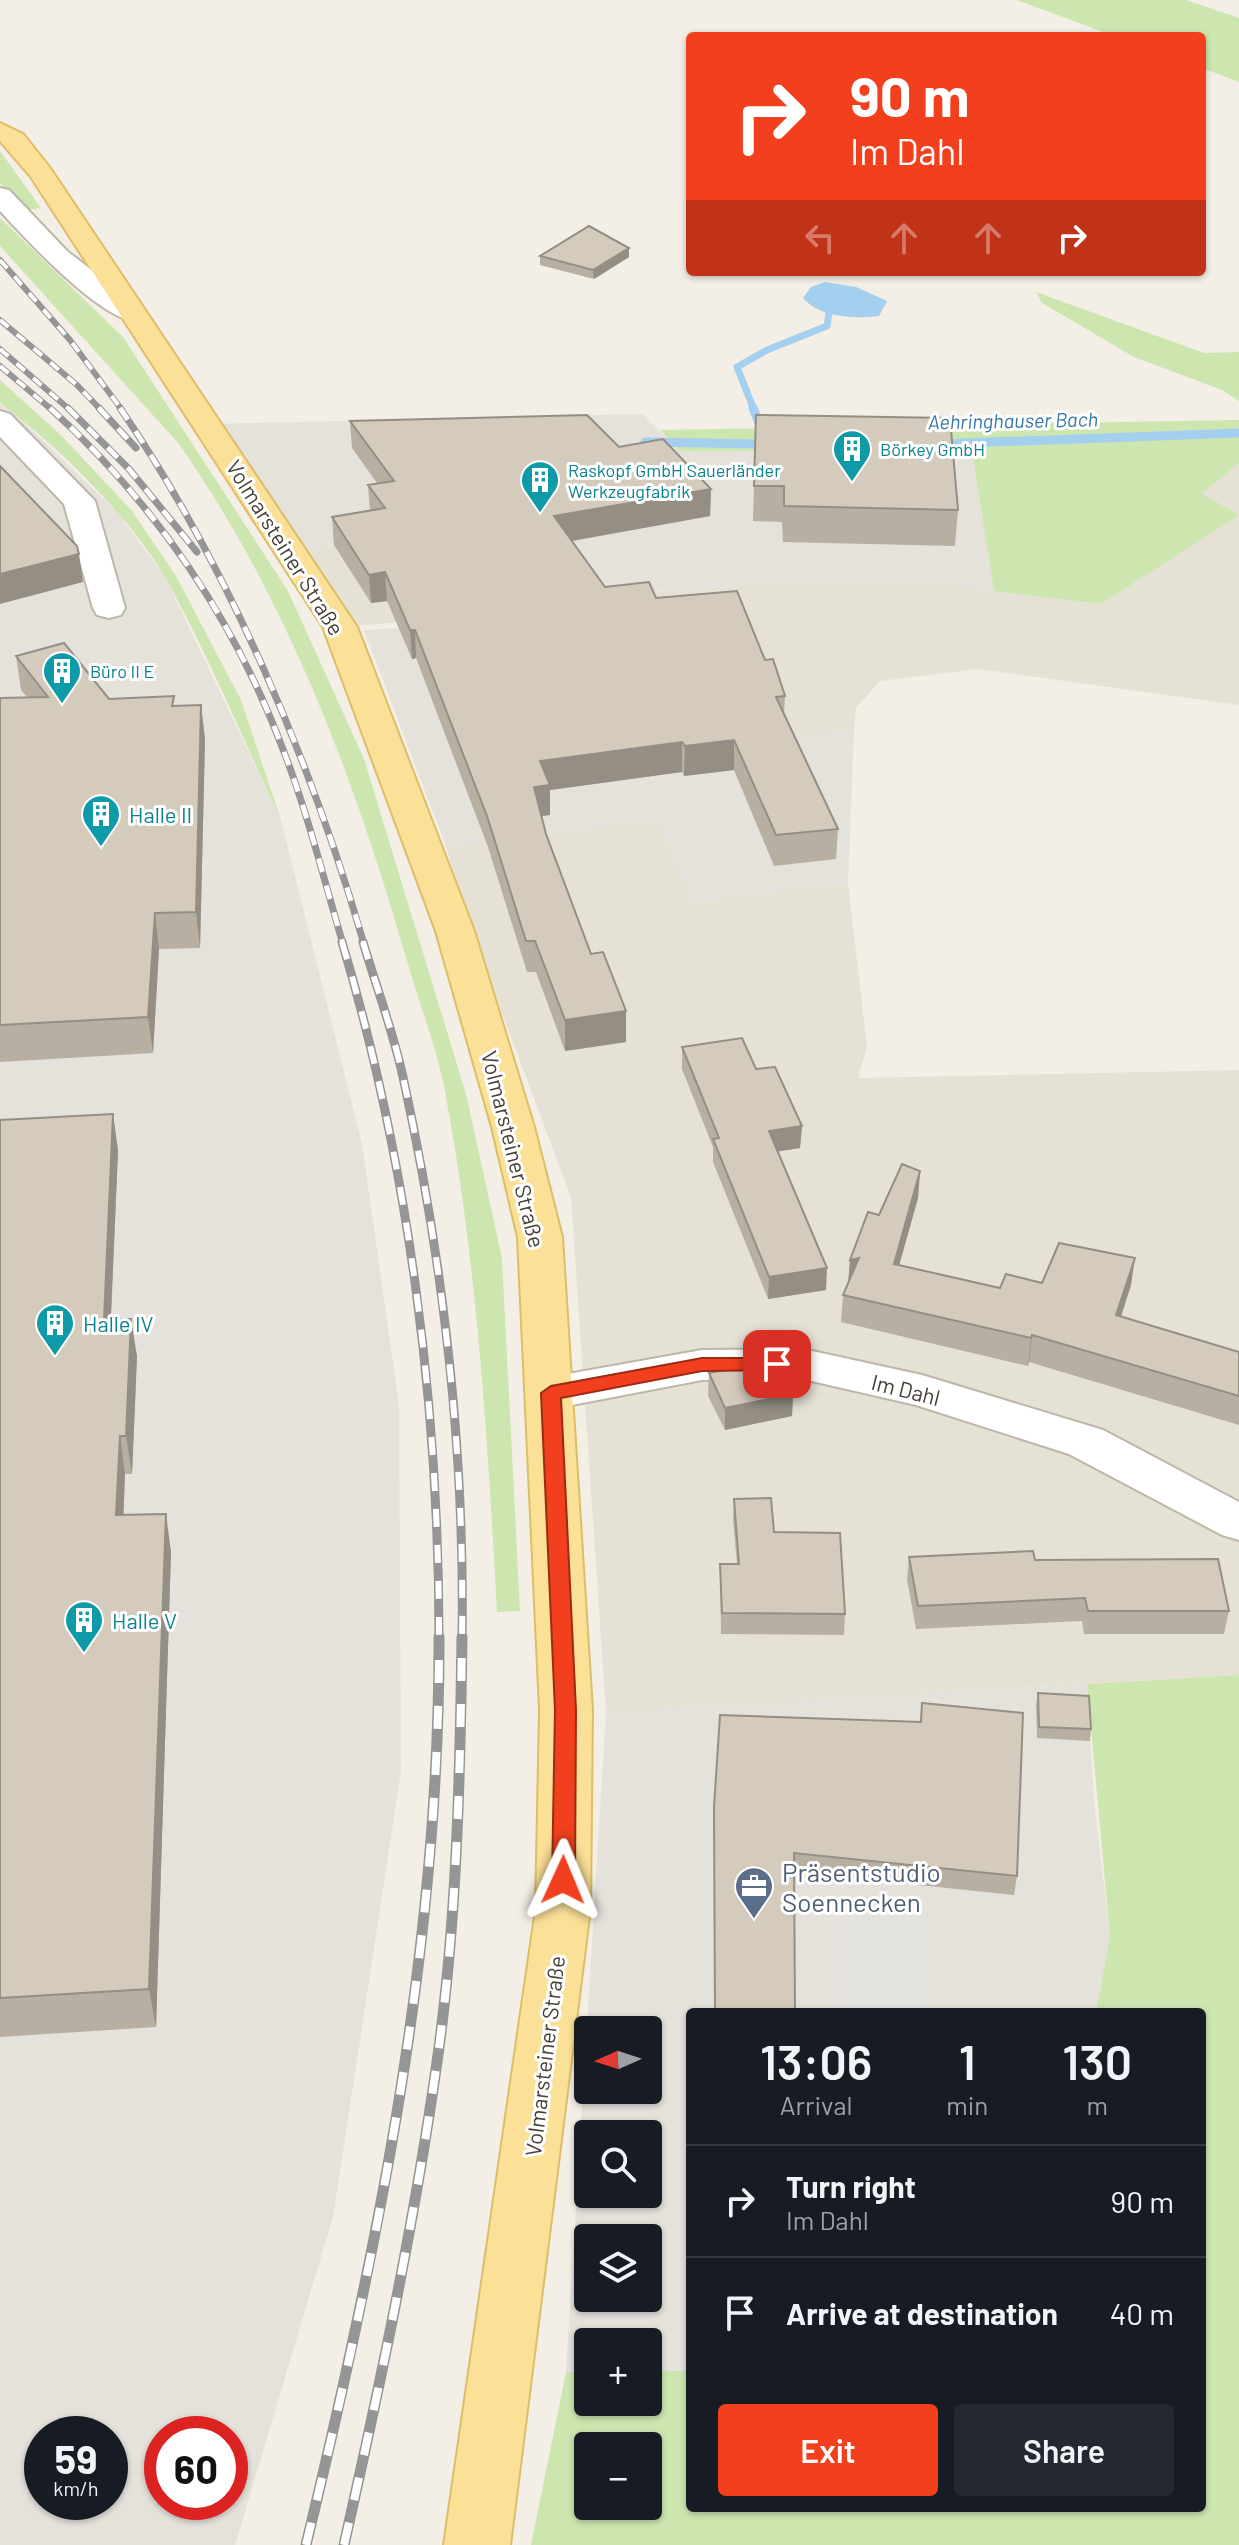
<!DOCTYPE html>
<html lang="en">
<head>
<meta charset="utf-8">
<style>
	body { margin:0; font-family:Barlow,sans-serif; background:#242831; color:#f1f3f6; height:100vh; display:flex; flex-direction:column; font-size:30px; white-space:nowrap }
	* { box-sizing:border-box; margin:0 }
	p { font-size:26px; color:#9ea1a6 }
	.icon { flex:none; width:44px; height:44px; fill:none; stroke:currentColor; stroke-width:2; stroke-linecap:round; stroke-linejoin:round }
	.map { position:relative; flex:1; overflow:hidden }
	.drawer { position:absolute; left:686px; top:2008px; width:520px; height:504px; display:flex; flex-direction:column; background:#171b24; border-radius:8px; box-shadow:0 2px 6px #0004 }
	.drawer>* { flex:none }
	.guide { position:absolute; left:686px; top:32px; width:520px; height:244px; border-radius:8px; box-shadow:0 2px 6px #0004; background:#f2401e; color:#fff; overflow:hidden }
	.needle { width:52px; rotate:267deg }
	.controls { position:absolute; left:574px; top:2016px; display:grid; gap:16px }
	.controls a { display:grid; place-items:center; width:88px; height:88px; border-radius:8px; background:#171b24; box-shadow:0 2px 6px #0004; font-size:40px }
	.speed { position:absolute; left:24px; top:2416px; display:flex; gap:16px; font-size:40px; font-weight:700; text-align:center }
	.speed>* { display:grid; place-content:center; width:104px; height:104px; border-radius:50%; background:#171b24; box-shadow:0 2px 6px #0004; line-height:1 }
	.speed small { font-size:20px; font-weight:400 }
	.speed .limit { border:12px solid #d22; background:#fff; color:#111 }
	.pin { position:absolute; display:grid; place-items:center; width:68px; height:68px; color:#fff; margin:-34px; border-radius:16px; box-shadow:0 4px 12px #0006 }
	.me { position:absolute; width:88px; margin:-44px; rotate:1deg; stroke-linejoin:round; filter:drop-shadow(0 0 6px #0008) }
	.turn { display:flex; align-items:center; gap:28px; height:168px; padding:0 32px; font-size:36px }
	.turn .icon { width:104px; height:104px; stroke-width:2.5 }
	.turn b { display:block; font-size:56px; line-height:68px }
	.lanes { display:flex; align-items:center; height:76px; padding:0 32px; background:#0003; justify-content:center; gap:40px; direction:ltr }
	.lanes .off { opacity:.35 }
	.eta { display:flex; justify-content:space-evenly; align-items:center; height:136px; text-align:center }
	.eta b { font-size:48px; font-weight:600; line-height:56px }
	.cta { display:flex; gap:16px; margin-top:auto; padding:16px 32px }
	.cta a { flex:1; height:92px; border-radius:8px; background:#f2401e; color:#fff; font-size:32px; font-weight:600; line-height:92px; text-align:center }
	.cta a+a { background:#242831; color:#f1f3f6 }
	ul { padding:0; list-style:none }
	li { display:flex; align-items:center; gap:24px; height:112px; padding:0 32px; border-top:2px solid #363941 }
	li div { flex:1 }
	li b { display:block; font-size:30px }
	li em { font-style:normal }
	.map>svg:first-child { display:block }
</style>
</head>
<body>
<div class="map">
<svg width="1239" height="2545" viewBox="0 0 1239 2545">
	<rect width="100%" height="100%" fill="#f3efe6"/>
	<g fill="#e6e1d5">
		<polygon points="1239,463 1239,705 978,669 880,681 856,708 854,731 719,741 657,606 654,592 796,582 914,581 1101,604 1238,514 1201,495"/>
		<polygon points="394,535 500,614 340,627 292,552"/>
		<polygon points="657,821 692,902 848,883 867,1046 858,1078 1239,1070 1239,1675 606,1712 571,1197 472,933 446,846"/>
	</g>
	<g fill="#e5e1db" fill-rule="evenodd">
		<path d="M 0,404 L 20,418 L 117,512 L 165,577 L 281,820 L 362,1144 L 399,1405 L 401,1771 L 333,2217 L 235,2545 L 0,2545 ZM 42,2434 L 110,2434 L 110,2502 L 42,2502 ZM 162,2434 L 230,2434 L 230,2502 L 162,2502 Z"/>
		<polygon points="642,414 679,451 973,450 994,591 914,581 796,582 500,602 394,535 292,552 208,424"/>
		<polygon points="572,619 719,741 854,731 848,883 691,902 657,822 446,846 364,630"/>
		<path d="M 1087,1684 L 1094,1801 L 1110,1936 L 1096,2012 L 690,2012 L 690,2371 L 648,2371 L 648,2342 L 588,2342 L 588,2372 L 566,2372 L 606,1712 ZM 588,2030 L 648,2030 L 648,2090 L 588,2090 ZM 588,2134 L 648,2134 L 648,2194 L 588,2194 ZM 588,2238 L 648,2238 L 648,2298 L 588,2298 Z"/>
	</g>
	<g fill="#cde6b0" fill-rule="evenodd">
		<polygon points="1017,0 1186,0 1239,18 1239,82 1202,68 1202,36 1114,36"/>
		<polygon points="0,151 41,208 28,210 0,183"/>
		<path d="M 0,218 L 123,337 L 288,591 L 364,759 L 466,1094 L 502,1258 L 520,1611 L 497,1612 C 488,1444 477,1263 446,1097 C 438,1051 420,1006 407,961 C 355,780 288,600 179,444 L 0,246 Z"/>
		<polygon points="1036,292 1204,353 1239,352 1239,401 1222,390 1134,357 1042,303"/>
		<path d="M 0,380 L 62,436 L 132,511 L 176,576 L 241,700 L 281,820 C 243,740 209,656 166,579 C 132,519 56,444 0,403 Z"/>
		<polygon points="1239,420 1239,463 1202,494 1239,515 1101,604 994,591 972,450 679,451 660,430"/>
		<path d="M 1239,1675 L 1239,2545 L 531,2545 L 566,2372 L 588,2372 L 588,2402 L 648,2402 L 648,2371 L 690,2371 L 690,2508 L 1202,2508 L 1202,2012 L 1096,2012 L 1110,1936 L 1087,1684 ZM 588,2446 L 648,2446 L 648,2506 L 588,2506 Z"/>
	</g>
	<polygon fill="#e4e2de" points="844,1910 927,1915 928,2012 842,2012"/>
	<path fill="#a4cfee" d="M 825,282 L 856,287 L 887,301 L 879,316 C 855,319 820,318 803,298 L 811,287 Z"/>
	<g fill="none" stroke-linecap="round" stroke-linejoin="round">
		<polyline stroke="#a4cfee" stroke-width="7" points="754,410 737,367 767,350 827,326 829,312"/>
		<g stroke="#a4cfee" stroke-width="9">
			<polyline points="753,408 762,430"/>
			<polyline points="645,442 769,444"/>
			<polyline points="938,444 1239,433"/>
		</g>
		<defs>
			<g id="street">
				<path d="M 0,188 L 9,190 L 67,251 L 142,309 L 146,315 L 142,321 C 108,329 24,237 0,211 Z"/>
				<polygon points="0,411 10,414 95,501 125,608 121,615 109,618 97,615 93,608 64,504 0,437"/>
				<polygon points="803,1349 922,1375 1103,1430 1239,1502 1239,1540 1222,1535 1069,1454 916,1405 803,1379 702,1380 551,1409 535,1404 528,1393 535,1382 551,1377 702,1350"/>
			</g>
			<polygon id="primary" points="0,123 23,134 50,168 357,627 474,931 534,1127 562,1237 592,1710 590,1909 510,2545 444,2545 536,1909 540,1710 518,1237 492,1127 436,931 323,627 31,177 0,141"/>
		</defs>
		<use href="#street" stroke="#beb7a9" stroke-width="4"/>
		<use href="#primary" stroke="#dfbd68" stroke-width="4"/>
		<use href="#street" fill="#fff" fill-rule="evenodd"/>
		<use href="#primary" fill="#fbe097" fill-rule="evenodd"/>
		<defs>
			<g id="rail-far3">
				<polyline points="0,260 70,340 122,410"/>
				<polyline points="0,320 77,385 101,410"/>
				<polyline points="0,349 70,410"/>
				<polyline points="0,366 52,410"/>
			</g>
			<g id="rail-far2">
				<path d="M 50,408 C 155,503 235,620 284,752 C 308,814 324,880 343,944"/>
				<polyline points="68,408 129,469 197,552"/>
				<polyline points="99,408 136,448"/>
				<path d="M 120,408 C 228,566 311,761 364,944"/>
			</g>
			<g id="rail-far1">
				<path d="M 342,942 C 409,1166 439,1406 439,1639"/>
				<path d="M 363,942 C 376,986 393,1031 403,1077 C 443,1260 465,1452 462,1639"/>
			</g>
			<g id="rail">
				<path d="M 306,2545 C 378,2248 440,1944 439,1637"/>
				<path d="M 344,2545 C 380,2385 414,2225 437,2062 C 457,1921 460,1779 462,1637"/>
			</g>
		</defs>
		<use href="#rail-far3" stroke="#959595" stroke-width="6"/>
		<use href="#rail-far2" stroke="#959595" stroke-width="7"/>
		<use href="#rail-far1" stroke="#959595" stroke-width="9"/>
		<use href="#rail" stroke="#959595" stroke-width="11"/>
		<use href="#rail-far3" stroke="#fff" stroke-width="4" stroke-dasharray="11" stroke-linecap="butt"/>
		<use href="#rail-far2" stroke="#fff" stroke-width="5" stroke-dasharray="14" stroke-linecap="butt"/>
		<use href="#rail-far1" stroke="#fff" stroke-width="6" stroke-dasharray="18" stroke-linecap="butt"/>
		<use href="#rail" stroke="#fff" stroke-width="8" stroke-dasharray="23" stroke-linecap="butt"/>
	</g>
	<g fill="#b6afa2">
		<polygon points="629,248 629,257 594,279 540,265 540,256"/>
		<polygon points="756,415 958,510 955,546 783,542 782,522 753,521"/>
		<polygon points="350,421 619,447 711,489 710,516 572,541 605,587 656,598 765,660 785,696 784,715 838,829 836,859 774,866 734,770 684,776 682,772 550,790 550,815 541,816 546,834 591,954 626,1042 565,1051 536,972 527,972 488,847 416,658 412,659 387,601 371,603 334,545 332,517 370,511 368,485 377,483 352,448"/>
		<polygon points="16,656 109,699 175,706 201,705 205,740 200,948 159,949 153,1053 0,1062 0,698 27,697 21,690"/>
		<polygon points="682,1047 756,1069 802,1126 800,1148 778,1151 826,1290 768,1299 713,1162 713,1147 682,1069"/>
		<polygon points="113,1114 118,1151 111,1320 137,1356 132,1474 125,1474 123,1515 171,1552 156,2027 0,2037 0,1120"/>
		<polygon points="920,1171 918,1198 899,1265 1000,1288 1042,1283 1131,1285 1121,1317 1239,1352 1239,1425 1029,1362 1028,1366 841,1322 843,1295 848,1282 850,1260 879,1215"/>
		<polygon points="709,1373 793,1394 792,1416 725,1430 708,1396"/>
		<polygon points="734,1499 774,1532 845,1614 844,1635 721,1634 720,1564 737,1564 733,1519"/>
		<polygon points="909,1557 1035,1560 1229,1611 1224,1634 1084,1634 1082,1621 916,1629 907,1580"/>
		<polygon points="1038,1693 1091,1729 1090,1741 1037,1738 1036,1705"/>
		<polygon points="922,1703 1017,1876 1014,1895 795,1872 795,2012 714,2012 714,1807 920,1722"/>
	</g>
	<g fill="#948e84">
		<polygon points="629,248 629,257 594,279 593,270"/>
		<polygon points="711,489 710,516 554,544 554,516"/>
		<polygon points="79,554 83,582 0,604 0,574"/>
		<polygon points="385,572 387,601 371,603 369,575"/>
		<polygon points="410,630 415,630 416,658 412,659"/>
		<polygon points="201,705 205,740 200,948 196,912"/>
		<polygon points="734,740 734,770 684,776 685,746"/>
		<polygon points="682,742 682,772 550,790 550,815 534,817 534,787 540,761"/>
		<polygon points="155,913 159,949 153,1053 148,1017"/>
		<polygon points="626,1011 626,1042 565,1051 565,1020"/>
		<polygon points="113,1114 118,1151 109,1358 104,1320"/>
		<polygon points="802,1126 800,1148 768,1153 769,1131"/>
		<polygon points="920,1171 918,1198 892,1291 894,1264"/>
		<polygon points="859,1258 848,1287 850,1260"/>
		<polygon points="1135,1258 1131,1285 1112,1343 1116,1315"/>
		<polygon points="827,1268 826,1290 768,1299 769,1277"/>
		<polygon points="131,1319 137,1356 132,1474 126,1436"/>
		<polygon points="1032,1335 1029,1362 1028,1366 1031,1338"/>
		<polygon points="793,1394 792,1416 725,1430 725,1408"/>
		<polygon points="120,1436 125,1474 122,1554 116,1515"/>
		<polygon points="166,1514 171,1552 156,2027 149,1989"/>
	</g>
	<g fill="#d4cbbc" stroke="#948e84" stroke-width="2">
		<polygon points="589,226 629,248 593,270 540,256"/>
		<polygon points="587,415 619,447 663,439 711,489 554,516 605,587 649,582 656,598 737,591 765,660 773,659 785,696 776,697 838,829 776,835 734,740 685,746 682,742 540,761 550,785 534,787 546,834 591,954 603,952 626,1011 565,1020 535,941 526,941 487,816 415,630 410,630 385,572 369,575 332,517 385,508 368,485 394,481 350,421"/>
		<polygon points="756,415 950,418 958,510 784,506 784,486 754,486"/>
		<polygon points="0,466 77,546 79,554 0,574"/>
		<polygon points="64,643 109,699 174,696 172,706 201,705 196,912 155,913 148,1017 0,1025 0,698 48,697 16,656"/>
		<polygon points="742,1038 756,1069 775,1067 802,1126 769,1131 827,1268 769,1277 713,1139 719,1138 682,1047"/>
		<polygon points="113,1114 104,1320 131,1319 126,1436 120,1436 116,1515 166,1514 149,1989 0,1998 0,1120"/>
		<polygon points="902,1164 920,1171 894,1264 1000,1288 1006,1274 1042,1283 1059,1243 1135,1258 1116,1315 1239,1352 1239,1396 1032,1335 1031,1338 843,1295 859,1258 850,1260 868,1212 879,1215"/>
		<polygon points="776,1360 793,1394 725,1408 709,1373"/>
		<polygon points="771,1498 774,1532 840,1533 845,1614 722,1613 720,1564 739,1564 734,1499"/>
		<polygon points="1033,1551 1035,1560 1218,1559 1229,1611 1088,1611 1085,1598 918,1606 909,1557"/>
		<polygon points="1038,1693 1089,1696 1091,1729 1039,1727"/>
		<polygon points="922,1703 1023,1713 1017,1876 794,1853 795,2012 715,2012 714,1807 720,1715 921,1722"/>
	</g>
	<polygon fill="#f2401e" stroke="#9d2a14" stroke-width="2" points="702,1358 777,1358 787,1364 777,1370 702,1371 561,1398 576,1710 575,1880 571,1887 555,1887 552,1880 555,1710 541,1393 551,1386"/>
	<defs>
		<symbol id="building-pin" viewBox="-11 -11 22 30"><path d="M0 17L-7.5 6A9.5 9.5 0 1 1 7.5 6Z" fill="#0f9aa8" stroke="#fff"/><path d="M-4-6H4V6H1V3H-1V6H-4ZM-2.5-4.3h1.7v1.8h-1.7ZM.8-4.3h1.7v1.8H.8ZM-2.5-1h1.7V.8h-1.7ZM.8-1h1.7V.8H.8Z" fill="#fff"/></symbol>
		<symbol id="office-pin" viewBox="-11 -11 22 30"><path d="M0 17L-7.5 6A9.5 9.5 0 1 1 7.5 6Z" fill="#5c6f8a" stroke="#fff"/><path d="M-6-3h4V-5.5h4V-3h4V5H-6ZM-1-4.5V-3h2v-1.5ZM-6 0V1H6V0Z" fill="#fff"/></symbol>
	</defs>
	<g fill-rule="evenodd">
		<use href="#building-pin" x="830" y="427" width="44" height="60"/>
		<use href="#building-pin" x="518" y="458" width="44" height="60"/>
		<use href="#building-pin" x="40" y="649" width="44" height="60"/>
		<use href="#building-pin" x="79" y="792" width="44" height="60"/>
		<use href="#building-pin" x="33" y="1301" width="44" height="60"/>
		<use href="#building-pin" x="62" y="1598" width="44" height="60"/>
		<use href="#office-pin" x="732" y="1864" width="44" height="60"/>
	</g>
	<g text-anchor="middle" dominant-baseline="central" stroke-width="6" stroke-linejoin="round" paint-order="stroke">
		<g font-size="18" fill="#0d838f" stroke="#fff" text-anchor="start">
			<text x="880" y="449">Börkey GmbH</text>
			<text x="568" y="470">Raskopf GmbH Sauerländer<tspan x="568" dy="21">Werkzeugfabrik</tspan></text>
			<text x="90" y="671">Büro II E</text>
		</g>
		<g font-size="20" font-style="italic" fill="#3378ad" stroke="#fff">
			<text transform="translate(1013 420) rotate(-1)">Aehringhauser Bach</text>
		</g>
		<g font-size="22" fill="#453f36" stroke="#fff">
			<text transform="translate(286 547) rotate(58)">Volmarsteiner Straße</text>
			<text transform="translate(514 1149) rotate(76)">Volmarsteiner Straße</text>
			<text transform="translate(906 1389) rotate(14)">Im Dahl</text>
			<text transform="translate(544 2056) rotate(-83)">Volmarsteiner Straße</text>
		</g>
		<g font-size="22" fill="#0d838f" stroke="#fff" text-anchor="start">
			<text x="129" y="814">Halle II</text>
			<text x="83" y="1323">Halle IV</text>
			<text x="112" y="1620">Halle V</text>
		</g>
		<g font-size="26" fill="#4e5e75" stroke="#fff" text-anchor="start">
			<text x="782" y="1871">Präsentstudio<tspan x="782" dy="30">Soennecken</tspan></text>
		</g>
	</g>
</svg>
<div class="controls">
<a><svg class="needle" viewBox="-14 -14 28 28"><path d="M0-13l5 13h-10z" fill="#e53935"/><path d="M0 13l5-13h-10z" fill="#9ea1a6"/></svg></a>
<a><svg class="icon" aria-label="search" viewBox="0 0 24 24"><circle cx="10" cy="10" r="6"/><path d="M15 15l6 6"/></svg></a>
<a><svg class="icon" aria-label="layers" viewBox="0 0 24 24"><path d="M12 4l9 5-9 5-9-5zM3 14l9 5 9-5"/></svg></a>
<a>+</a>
<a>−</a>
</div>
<div class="speed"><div>59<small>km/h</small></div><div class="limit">60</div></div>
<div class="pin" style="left:777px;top:1364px;background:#d93025"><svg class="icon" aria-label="arrive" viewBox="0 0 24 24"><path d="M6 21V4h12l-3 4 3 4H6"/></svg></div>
<svg class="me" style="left:563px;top:1880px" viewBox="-20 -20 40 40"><path d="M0-17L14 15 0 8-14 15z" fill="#f2401e" stroke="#fff" stroke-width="4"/></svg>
<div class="guide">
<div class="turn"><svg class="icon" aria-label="right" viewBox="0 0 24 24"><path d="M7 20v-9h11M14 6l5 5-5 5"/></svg><div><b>90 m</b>Im Dahl</div></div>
<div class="lanes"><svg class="icon off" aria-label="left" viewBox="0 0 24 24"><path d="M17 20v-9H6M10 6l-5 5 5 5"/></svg><svg class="icon off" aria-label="ahead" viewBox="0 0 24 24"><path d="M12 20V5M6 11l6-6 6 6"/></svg><svg class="icon off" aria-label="ahead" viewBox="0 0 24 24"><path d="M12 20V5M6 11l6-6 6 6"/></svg><svg class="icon" aria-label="right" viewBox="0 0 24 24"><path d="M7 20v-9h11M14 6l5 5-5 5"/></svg></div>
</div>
<section class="drawer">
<div class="eta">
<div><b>13:06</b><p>Arrival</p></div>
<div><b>1</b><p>min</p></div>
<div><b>130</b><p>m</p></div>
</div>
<ul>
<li><svg class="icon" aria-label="right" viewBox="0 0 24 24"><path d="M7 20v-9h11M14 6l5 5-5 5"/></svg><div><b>Turn right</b><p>Im Dahl</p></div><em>90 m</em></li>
<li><svg class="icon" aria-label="arrive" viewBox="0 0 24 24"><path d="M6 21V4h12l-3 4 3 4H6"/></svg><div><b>Arrive at destination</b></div><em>40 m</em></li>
</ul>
<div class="cta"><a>Exit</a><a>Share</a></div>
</section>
</div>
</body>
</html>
